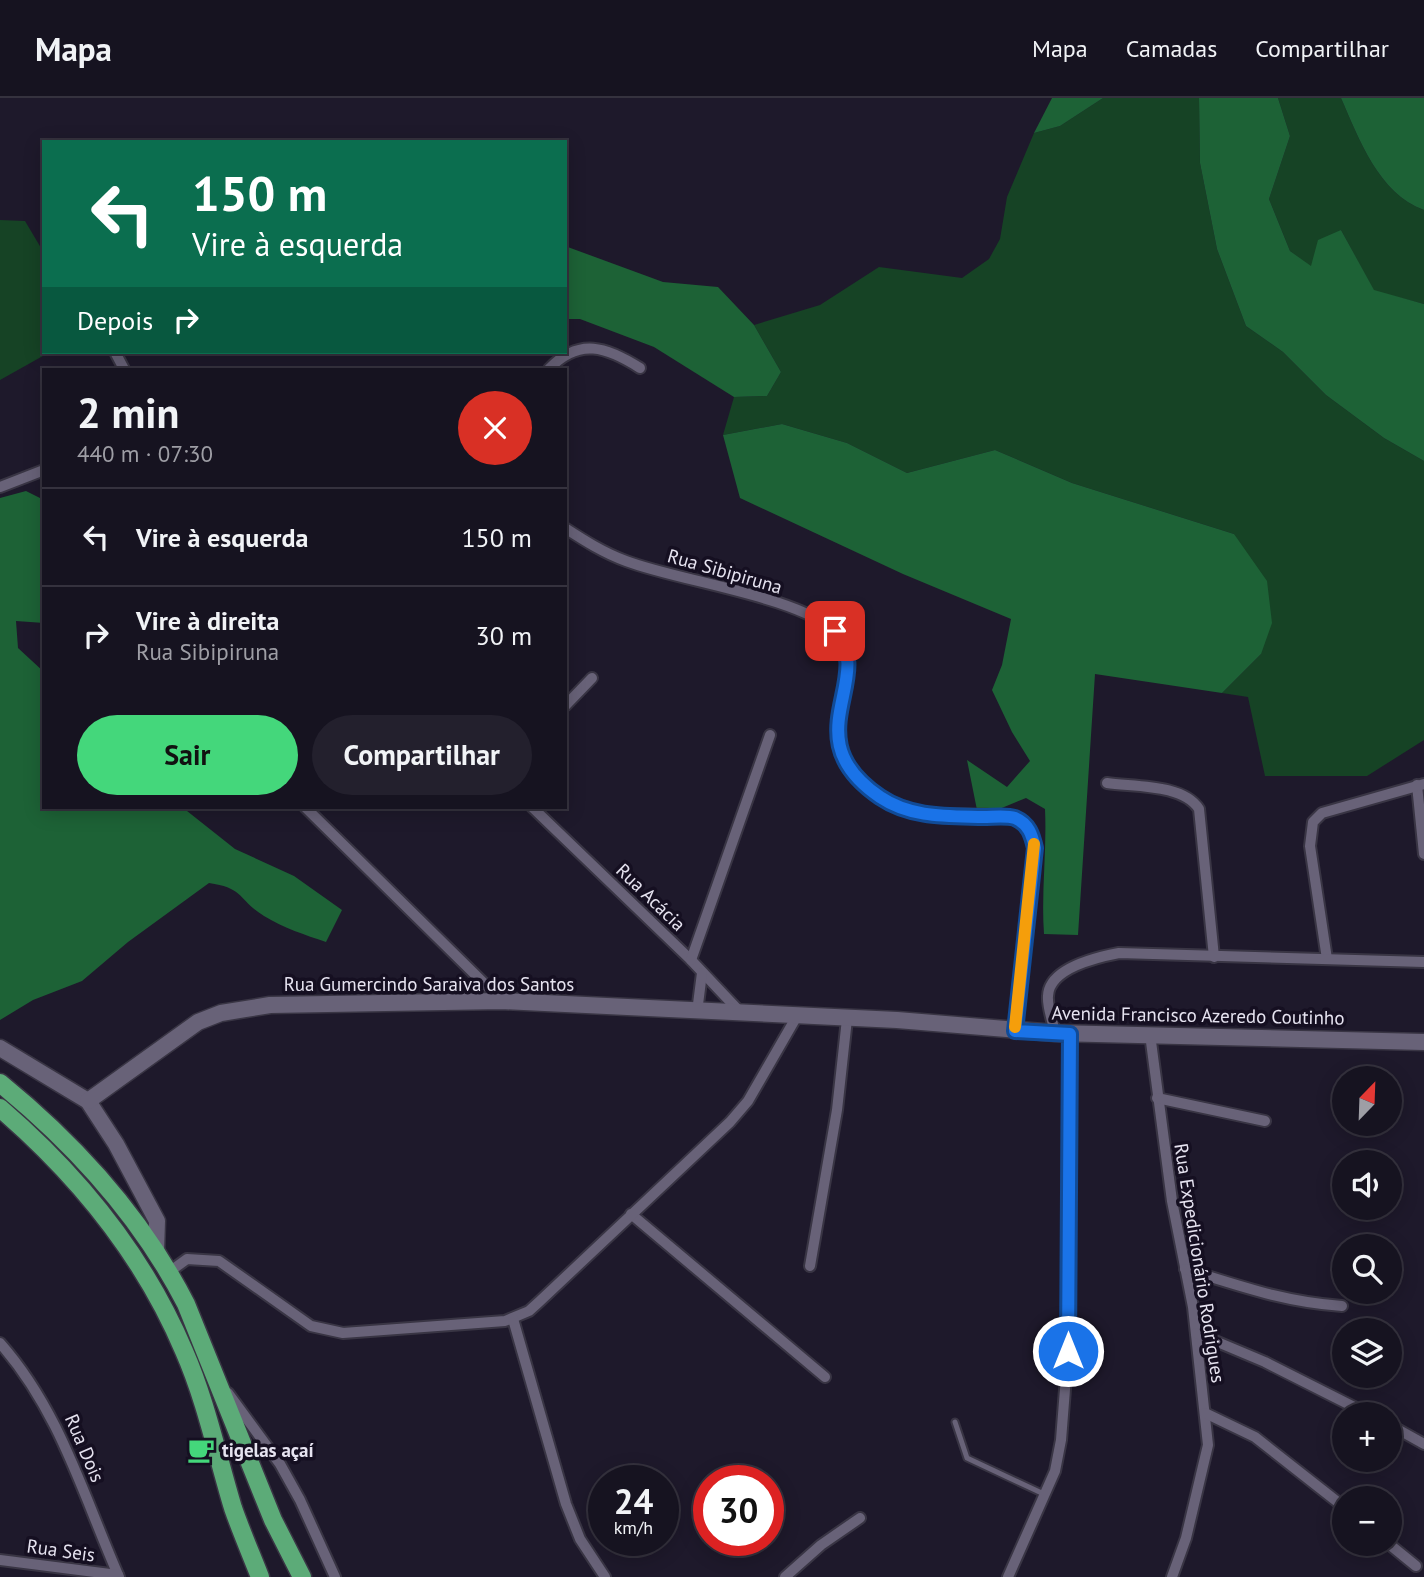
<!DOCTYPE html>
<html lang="pt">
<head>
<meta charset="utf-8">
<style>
	body { margin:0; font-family:"PT Sans",sans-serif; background:#23202d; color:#f1f3f6; height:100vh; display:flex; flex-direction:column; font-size:26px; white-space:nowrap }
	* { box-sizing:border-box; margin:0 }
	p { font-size:23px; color:#9e9ea5 }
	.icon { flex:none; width:38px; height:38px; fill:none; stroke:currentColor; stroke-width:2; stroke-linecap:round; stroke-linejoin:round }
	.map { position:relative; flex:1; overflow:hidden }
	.details { position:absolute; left:42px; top:270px; width:525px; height:441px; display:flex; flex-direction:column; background:#161320; border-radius:0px; box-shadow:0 4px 18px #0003,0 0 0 2px #35323e }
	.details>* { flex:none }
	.top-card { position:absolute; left:42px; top:42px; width:525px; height:214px; border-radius:0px; box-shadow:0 4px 18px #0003,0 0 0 2px #35323e; background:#0b6e4f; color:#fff; overflow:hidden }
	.needle { width:46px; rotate:23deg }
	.tools { position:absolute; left:1332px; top:968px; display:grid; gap:14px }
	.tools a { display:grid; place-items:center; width:70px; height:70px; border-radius:50%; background:#161320; box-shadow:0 4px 18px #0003,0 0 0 2px #35323e; font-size:35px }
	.speed { position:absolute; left:588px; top:1367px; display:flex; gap:14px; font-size:35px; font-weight:700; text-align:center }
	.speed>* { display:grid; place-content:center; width:91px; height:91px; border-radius:50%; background:#161320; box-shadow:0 4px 18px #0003,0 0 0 2px #35323e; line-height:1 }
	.speed small { font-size:18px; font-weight:400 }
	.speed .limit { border:10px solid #d22; background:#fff; color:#111 }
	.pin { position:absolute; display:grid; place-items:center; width:60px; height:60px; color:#fff; margin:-30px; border-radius:14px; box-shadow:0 4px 10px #0006 }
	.me { position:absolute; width:77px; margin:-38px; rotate:0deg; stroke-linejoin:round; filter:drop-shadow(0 0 5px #0008) }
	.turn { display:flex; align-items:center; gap:24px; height:147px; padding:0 35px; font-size:32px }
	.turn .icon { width:91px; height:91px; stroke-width:2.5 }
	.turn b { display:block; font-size:49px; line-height:60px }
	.then { display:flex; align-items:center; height:66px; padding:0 35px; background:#0003; gap:14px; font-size:26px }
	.round { display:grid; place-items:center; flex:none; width:74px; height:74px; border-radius:37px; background:#23202d }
	.head { display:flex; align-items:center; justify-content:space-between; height:119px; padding:0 35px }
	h1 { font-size:42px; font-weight:800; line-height:52px }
	.button { display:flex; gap:14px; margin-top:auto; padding:14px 35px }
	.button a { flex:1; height:80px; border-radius:42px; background:#44d77b; color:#111; font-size:28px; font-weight:800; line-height:80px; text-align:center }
	.button a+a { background:#23202d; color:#f1f3f6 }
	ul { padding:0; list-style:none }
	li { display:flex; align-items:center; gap:21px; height:98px; padding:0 35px; border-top:2px solid #35323e }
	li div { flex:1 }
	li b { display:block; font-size:26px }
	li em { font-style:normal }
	header { display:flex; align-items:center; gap:42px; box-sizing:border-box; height:98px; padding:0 35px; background:#161320; border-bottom:2px solid #35323e }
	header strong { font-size:33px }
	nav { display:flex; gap:38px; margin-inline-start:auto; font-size:24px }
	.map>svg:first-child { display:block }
</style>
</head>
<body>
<header>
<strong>Mapa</strong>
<nav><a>Mapa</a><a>Camadas</a><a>Compartilhar</a></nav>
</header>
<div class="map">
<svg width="1424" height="1479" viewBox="0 0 1424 1479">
	<rect width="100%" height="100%" fill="#1e192b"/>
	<g fill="#164325">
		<polygon points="1103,0 1199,0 1200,65 1217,151 1246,228 1283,254 1326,297 1384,340 1424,363 1424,642 1367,678 1265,678 1248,599 1222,595 1261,556 1234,436 1072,385 995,352 907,375 847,345 782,326 723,337 734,299 767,298 781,274 754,227 820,207 879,169 962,180 989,161 1000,141 1007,99 1034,35 1060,28"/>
		<path d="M 1278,0 L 1341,0 C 1359,41 1379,96 1424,112 L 1424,206 L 1374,193 L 1341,132 L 1311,169 L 1290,153 L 1269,101 L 1290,38 Z"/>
		<polygon points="0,122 25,123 44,155 44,254 50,254 0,282"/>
	</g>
	<g fill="#1d6236">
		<polygon points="1052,0 1103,0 1060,28 1034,35"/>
		<polygon points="1199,0 1278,0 1290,38 1269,101 1290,153 1311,168 1318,142 1341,132 1374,192 1424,206 1424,363 1384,340 1326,297 1283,254 1246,228 1217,151 1200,65"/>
		<path d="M 1341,0 L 1424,0 L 1424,112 C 1379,96 1359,41 1341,0 Z"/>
		<polygon points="565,148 663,184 718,189 754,227 781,274 767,298 734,299 654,249 580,221 565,221"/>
		<path d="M 782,326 L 847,345 L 907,375 L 995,352 L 1072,385 L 1234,436 L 1267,483 L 1272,525 L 1261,556 L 1222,595 L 1095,576 L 1078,837 L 1044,836 C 1041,794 1047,754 1045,711 L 1026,700 L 992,714 L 977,712 L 967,662 L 1007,689 L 1030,663 L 1012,634 L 992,592 L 1002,567 L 1011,521 L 903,476 L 740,400 L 723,337 Z"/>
		<path d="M 26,393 L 44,402 L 44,525 L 16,523 L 18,550 L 44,574 L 44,709 L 182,709 L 235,751 L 294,778 L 342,812 L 326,844 C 305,837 284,830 264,818 C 238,802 245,790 209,785 L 128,844 L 82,883 L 33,902 L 0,922 L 0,400 Z"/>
	</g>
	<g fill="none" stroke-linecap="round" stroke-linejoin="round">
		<defs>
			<polyline id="service" points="955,1324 967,1360 1046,1397"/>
			<g id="minor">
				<polyline points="115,254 124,271"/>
				<path d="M 549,271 C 579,239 607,249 640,270"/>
				<polyline points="0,389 44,372"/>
				<path d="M 565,430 C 585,443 604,455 626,463 C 678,483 798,498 836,534 C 878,573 792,638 880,699 C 929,732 992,703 1027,728 L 1035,750 L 1015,933"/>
				<polyline points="565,608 592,580"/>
				<path d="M 1107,685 C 1135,689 1183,686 1199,711 L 1214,859"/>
				<polyline points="1417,687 1424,756"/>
				<polyline points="305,709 502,903"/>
				<polyline points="532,709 691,862 742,916"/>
				<polyline points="1327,861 1310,748 1313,724 1322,715 1424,686"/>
				<polyline points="691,862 770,637"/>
				<polyline points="697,914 702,875"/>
				<path d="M 1055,935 C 1053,924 1047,909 1048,898 C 1049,870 1098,859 1119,855 L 1424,864"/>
				<polyline points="1150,936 1172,1103 1193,1209 1208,1347 1186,1440 1172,1479"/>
				<polyline points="1157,1000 1265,1023"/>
				<polyline points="631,1116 825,1279"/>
				<polyline points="810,1168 837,1012 847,921"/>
				<path d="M 1185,1171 C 1240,1188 1284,1204 1342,1208"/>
				<polyline points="169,1174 187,1161 219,1163 311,1228 343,1235 505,1223 529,1213 540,1203 730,1024 748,1003 797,918"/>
				<polyline points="513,1221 566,1406 580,1441 605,1479"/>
				<polyline points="1196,1235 1265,1264 1368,1316"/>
				<path d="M 0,1245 C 60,1313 83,1397 119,1479"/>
				<polyline points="228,1295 280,1366 300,1402 335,1479"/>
				<polyline points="1205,1315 1255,1339 1344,1409"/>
				<polyline points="1390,1327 1424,1346"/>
				<polyline points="1389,1446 1416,1468"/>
				<polyline points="0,1462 118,1477"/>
				<polyline points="785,1479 821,1447 860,1420"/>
				<polyline points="1008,1479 1055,1373 1061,1342 1068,1253 1070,935"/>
			</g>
			<g id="secondary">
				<polyline points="0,950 88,1003 116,1046 157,1123 156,1154"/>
				<polyline points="88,1003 198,924 221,915 270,907 502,903 897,922 1055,935 1424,944"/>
			</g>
			<g id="trunk">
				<path d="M 0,985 C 76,1047 141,1118 186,1206 L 273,1422 L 302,1479"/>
				<path d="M 0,1010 C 79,1078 143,1156 184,1253 C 206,1303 217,1357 233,1410 C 241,1433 251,1456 260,1479"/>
			</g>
		</defs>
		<use href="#service" stroke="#393544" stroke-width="9"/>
		<use href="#minor" stroke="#393544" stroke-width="14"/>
		<use href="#secondary" stroke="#393544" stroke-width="19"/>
		<use href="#trunk" stroke="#393544" stroke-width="21"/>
		<use href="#service" stroke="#686278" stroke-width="5"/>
		<use href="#minor" stroke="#686278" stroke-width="10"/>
		<use href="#secondary" stroke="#686278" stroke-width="16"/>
		<use href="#trunk" stroke="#5cab78" stroke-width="18"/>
	</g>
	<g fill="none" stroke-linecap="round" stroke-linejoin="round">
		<defs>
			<path id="route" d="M 835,533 C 877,582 792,639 880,699 C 911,720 948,718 983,719 C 993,719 1006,717 1015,720 C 1029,726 1032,737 1035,750 L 1015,933 L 1070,936 L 1068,1253"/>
		</defs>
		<use href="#route" stroke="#114b97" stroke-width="18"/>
		<use href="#route" stroke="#1a73e8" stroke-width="12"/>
		<polyline stroke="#f59e0b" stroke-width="12" points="1015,929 1034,746"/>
	</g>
	<defs>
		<symbol id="cafe-bare" viewBox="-9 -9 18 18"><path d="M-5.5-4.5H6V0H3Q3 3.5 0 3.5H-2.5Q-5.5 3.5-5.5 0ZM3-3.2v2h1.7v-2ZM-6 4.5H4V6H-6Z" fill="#44d77b" stroke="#150f21" stroke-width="2.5" paint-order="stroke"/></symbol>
	</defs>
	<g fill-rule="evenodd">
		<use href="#cafe-bare" x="182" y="1333" width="38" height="38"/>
	</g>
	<g text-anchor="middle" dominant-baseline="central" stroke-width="7" stroke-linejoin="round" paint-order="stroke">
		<g font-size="19" fill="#e6e3f0" stroke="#150f21">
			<text transform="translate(725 473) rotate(16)">Rua Sibipiruna</text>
			<text transform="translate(651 799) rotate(44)">Rua Acácia</text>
			<text x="429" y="886">Rua Gumercindo Saraiva dos Santos</text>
			<text transform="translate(1198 917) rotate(1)">Avenida Francisco Azeredo Coutinho</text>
			<text transform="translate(1200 1165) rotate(81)">Rua Expedicionário Rodrigues</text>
			<text transform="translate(85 1350) rotate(67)">Rua Dois</text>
			<text transform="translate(61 1452) rotate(8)">Rua Seis</text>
		</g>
		<g font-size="19" font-weight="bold" fill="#e6e3f0" stroke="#150f21" text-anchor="start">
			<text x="222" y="1352">tigelas açaí</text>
		</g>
	</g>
</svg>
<div class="tools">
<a><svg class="needle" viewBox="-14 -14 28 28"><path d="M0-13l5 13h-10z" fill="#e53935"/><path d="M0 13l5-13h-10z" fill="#9e9ea5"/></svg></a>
<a><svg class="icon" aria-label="sound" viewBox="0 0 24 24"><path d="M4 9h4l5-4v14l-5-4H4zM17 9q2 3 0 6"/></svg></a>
<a><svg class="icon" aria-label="search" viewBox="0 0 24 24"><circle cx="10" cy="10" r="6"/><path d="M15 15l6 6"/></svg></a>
<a><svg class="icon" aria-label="layers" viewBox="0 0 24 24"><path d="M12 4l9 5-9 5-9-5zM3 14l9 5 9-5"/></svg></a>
<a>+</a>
<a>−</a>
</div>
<div class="speed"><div>24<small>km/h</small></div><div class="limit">30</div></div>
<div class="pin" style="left:835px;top:533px;background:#d93025"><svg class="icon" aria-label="arrive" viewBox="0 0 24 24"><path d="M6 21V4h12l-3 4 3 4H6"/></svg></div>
<svg class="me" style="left:1068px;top:1253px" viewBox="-20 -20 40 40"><circle r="17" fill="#1a73e8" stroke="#fff" stroke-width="3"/><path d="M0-11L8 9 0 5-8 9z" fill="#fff"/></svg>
<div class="top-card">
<div class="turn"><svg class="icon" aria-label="left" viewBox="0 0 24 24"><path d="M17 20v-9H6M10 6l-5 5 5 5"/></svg><div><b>150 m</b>Vire à esquerda</div></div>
<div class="then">Depois<svg class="icon" aria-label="right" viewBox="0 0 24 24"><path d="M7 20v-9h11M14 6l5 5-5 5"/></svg></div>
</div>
<section class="details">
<div class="head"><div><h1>2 min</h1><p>440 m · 07:30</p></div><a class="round" style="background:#d93025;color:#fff"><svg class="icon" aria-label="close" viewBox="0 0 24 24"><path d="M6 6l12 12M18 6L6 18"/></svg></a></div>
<ul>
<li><svg class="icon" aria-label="left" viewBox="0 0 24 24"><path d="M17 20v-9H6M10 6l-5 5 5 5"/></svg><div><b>Vire à esquerda</b></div><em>150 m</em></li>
<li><svg class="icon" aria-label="right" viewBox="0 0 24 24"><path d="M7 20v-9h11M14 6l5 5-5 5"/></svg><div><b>Vire à direita</b><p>Rua Sibipiruna</p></div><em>30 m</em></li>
</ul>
<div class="button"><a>Sair</a><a>Compartilhar</a></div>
</section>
</div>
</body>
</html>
